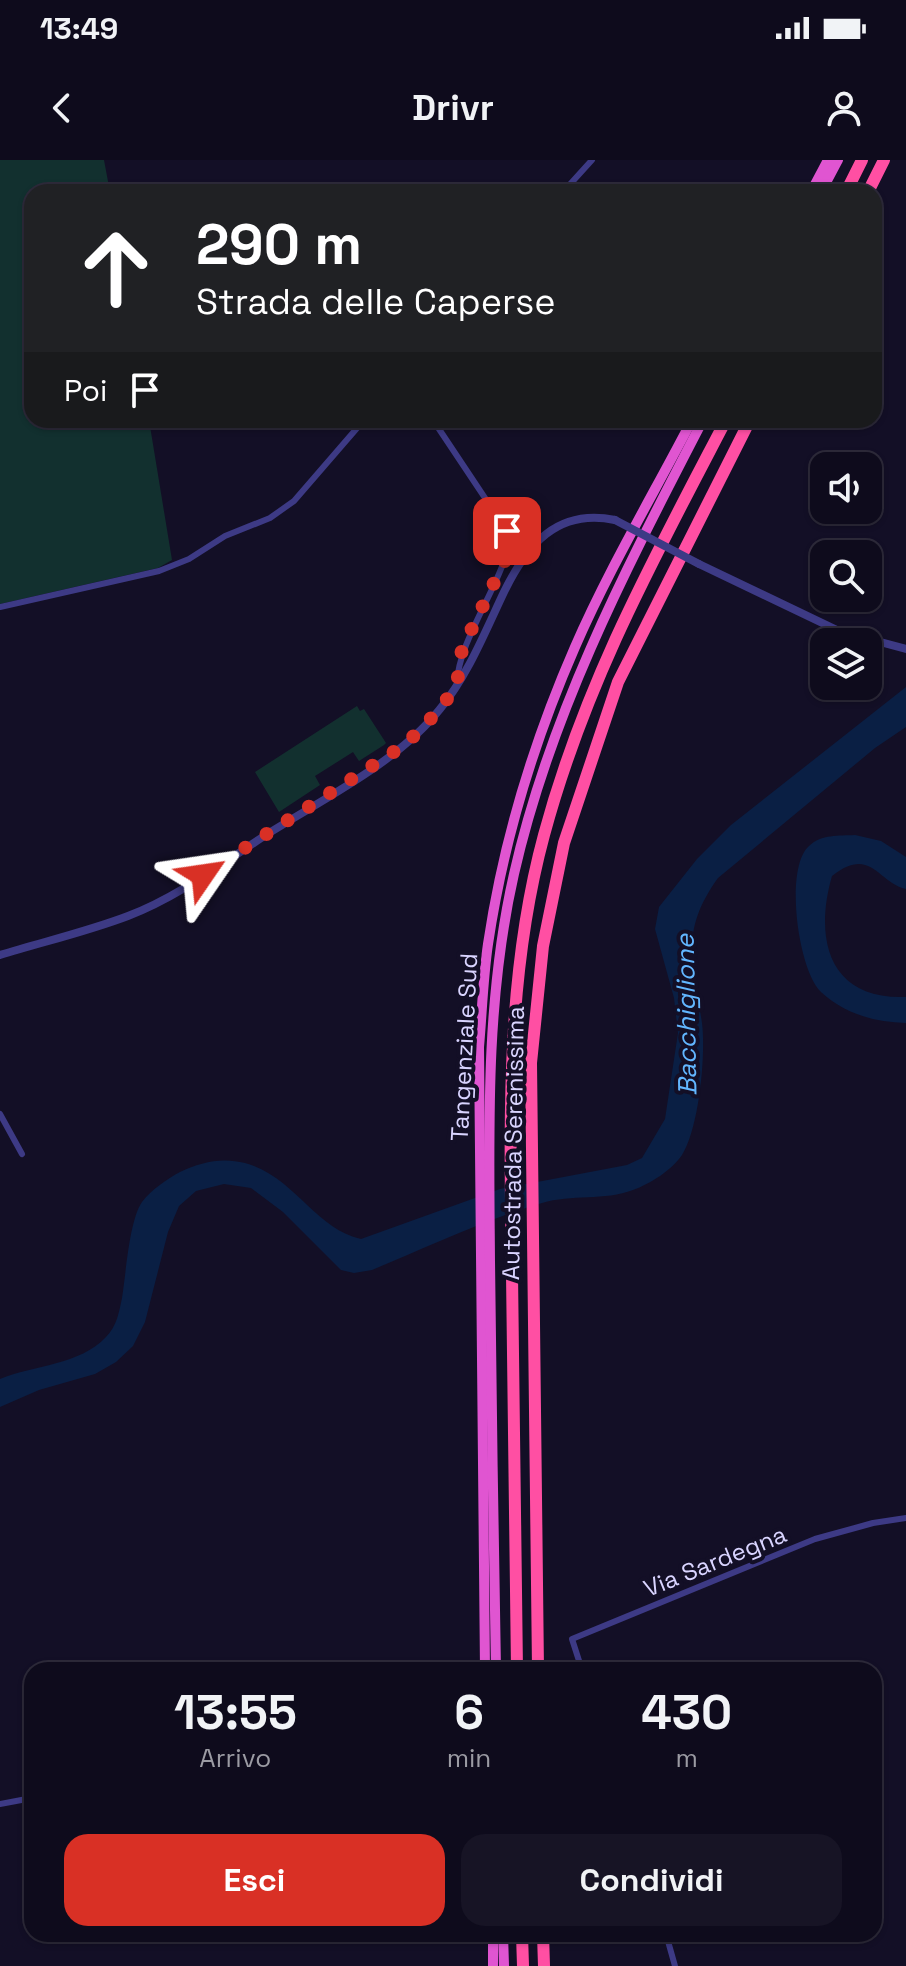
<!DOCTYPE html>
<html lang="it">
<head>
<meta charset="utf-8">
<style>
	body { margin:0; font-family:"Space Grotesk",sans-serif; background:#171425; color:#f1f3f6; height:100vh; display:flex; flex-direction:column; font-size:30px; white-space:nowrap }
	* { box-sizing:border-box; margin:0 }
	p { font-size:26px; color:#9b9ba3 }
	.icon { flex:none; width:44px; height:44px; fill:none; stroke:currentColor; stroke-width:2; stroke-linecap:round; stroke-linejoin:round }
	.map { position:relative; flex:1; overflow:hidden }
	.details { position:absolute; left:24px; top:1502px; width:858px; height:280px; display:flex; flex-direction:column; background:#0e0b1c; border-radius:24px; box-shadow:0 2px 6px #0004,0 0 0 2px #2e2b3b }
	.details>* { flex:none }
	.banner { position:absolute; left:24px; top:24px; width:858px; height:244px; border-radius:24px; box-shadow:0 2px 6px #0004,0 0 0 2px #2e2b3b; background:#202124; color:#fff; overflow:hidden }
	.controls { position:absolute; left:810px; top:292px; display:grid; gap:16px }
	.controls a { display:grid; place-items:center; width:72px; height:72px; border-radius:16px; background:#0e0b1c; box-shadow:0 2px 6px #0004,0 0 0 2px #2e2b3b; font-size:40px }
	.pin { position:absolute; display:grid; place-items:center; width:68px; height:68px; color:#fff; margin:-34px; border-radius:16px; box-shadow:0 4px 12px #0006 }
	.me { position:absolute; width:88px; margin:-44px; rotate:58deg; stroke-linejoin:round; filter:drop-shadow(0 0 6px #0008) }
	.turn { display:flex; align-items:center; gap:28px; height:168px; padding:0 40px; font-size:36px }
	.turn .icon { width:104px; height:104px; stroke-width:2.5 }
	.turn b { display:block; font-size:56px; line-height:68px }
	.then { display:flex; align-items:center; height:76px; padding:0 40px; background:#0003; gap:16px; font-size:30px }
	.eta { display:flex; justify-content:space-evenly; align-items:center; height:136px; text-align:center }
	.eta b { font-size:48px; font-weight:700; line-height:56px }
	.button { display:flex; gap:16px; margin-top:auto; padding:16px 40px }
	.button a { flex:1; height:92px; border-radius:24px; background:#d93025; color:#fff; font-size:32px; font-weight:700; line-height:92px; text-align:center }
	.button a+a { background:#171425; color:#f1f3f6 }
	.status { display:flex; justify-content:space-between; align-items:center; height:56px; padding:0 40px; background:#0e0b1c; direction:ltr }
	.status svg { height:22px; fill:currentColor }
	header { display:flex; justify-content:space-between; align-items:center; height:104px; padding:0 40px; background:#0e0b1c; font-size:36px; font-weight:700 }
	.map>svg:first-child { display:block }
</style>
</head>
<body>
<div class="status"><b>13:49</b><svg viewBox="0 0 49 12"><path d="M0 12V9h3v3zM5 12V6h3v6zM10 12V3h3v9zM15 12V0h3v12zM26 1h20v11H26zM47 4h2v5h-2z"/></svg></div>
<header><svg class="icon" aria-label="back" viewBox="0 0 24 24"><path d="M15 5l-7 7 7 7"/></svg>Drivr<svg class="icon" aria-label="person" viewBox="0 0 24 24"><circle cx="12" cy="8" r="4"/><path d="M4 21q1-7 8-7t8 7"/></svg></header>
<div class="map">
<svg width="906" height="1806" viewBox="0 0 906 1806">
	<rect width="100%" height="100%" fill="#130f26"/>
	<g fill="#12302f">
		<polygon points="0,0 104,0 110,32 32,32 32,260 149,260 172,400 158,408 0,444"/>
		<polygon points="357,546 360,551 364,549 386,583 384,585 359,601 353,592 315,616 320,625 279,652 255,612"/>
	</g>
	<g fill="#0a1f44">
		<path d="M 906,527 L 906,567 L 875,588 L 718,718 C 679,772 693,803 702,863 C 706,895 699,968 682,995 C 672,1010 650,1024 633,1030 C 605,1041 571,1034 542,1043 C 484,1060 428,1087 372,1110 L 354,1113 L 341,1110 L 283,1052 L 251,1028 L 224,1024 L 196,1031 L 179,1046 L 168,1072 L 145,1162 L 133,1186 L 116,1202 L 95,1214 L 39,1230 L 0,1247 L 0,1219 C 34,1205 80,1205 106,1177 C 117,1166 119,1152 122,1138 C 126,1114 129,1061 142,1042 C 151,1030 167,1019 180,1012 C 201,1002 222,997 245,1003 C 295,1017 315,1069 361,1079 L 500,1029 L 627,1005 L 642,998 L 665,959 L 678,873 L 674,838 L 655,769 L 659,747 L 697,699 L 731,665 Z"/>
		<path d="M 855,675 L 881,681 L 906,697 L 906,729 C 878,723 871,685 832,716 C 814,778 828,840 906,837 L 906,863 C 874,862 845,854 821,832 C 798,810 784,708 809,686 C 822,674 838,676 855,675 Z"/>
	</g>
	<g fill="none" stroke-linecap="round" stroke-linejoin="round">
		<g stroke="#3d3a85" stroke-width="6">
			<polyline points="563,32 592,0"/>
			<path d="M 433,260 L 507,371 C 518,402 458,475 457,523"/>
			<polyline points="0,447 159,411 189,399 225,376 270,358 294,341 364,260"/>
			<polyline points="0,954 22,994"/>
			<polyline points="582,1510 572,1479 815,1379 873,1363 906,1358"/>
			<polyline points="0,1644 32,1638"/>
			<polyline points="666,1774 675,1806"/>
		</g>
		<g stroke="#3d3a85" stroke-width="8">
			<polyline points="699,404 839,471 906,489"/>
			<path d="M 0,795 C 42,782 86,772 128,756 C 178,737 224,702 269,673 C 325,638 399,601 440,549 C 468,515 485,472 504,432 C 527,385 557,348 615,360"/>
		</g>
		<g stroke="#e055d1" stroke-width="10">
			<polyline points="811,32 828,0"/>
			<polyline points="821,32 838,0"/>
			<path d="M 485,1510 L 479,887 C 482,853 483,818 488,784 C 503,683 534,581 575,487 C 609,409 653,335 692,260"/>
			<path d="M 496,1510 C 493,1374 492,1237 490,1101 C 489,971 485,841 514,714 C 551,551 627,407 703,260"/>
			<polyline points="493,1774 493,1806"/>
			<polyline points="503,1774 504,1806"/>
		</g>
		<g stroke="#ff4fa3" stroke-width="12">
			<polyline points="846,32 862,0"/>
			<polyline points="868,32 884,0"/>
			<path d="M 517,1510 C 515,1378 513,1246 512,1114 C 510,966 505,819 544,675 C 585,523 654,398 726,260"/>
			<polyline points="538,1510 531,903 543,786 564,683 618,522 750,260"/>
			<polyline points="522,1774 523,1806"/>
			<polyline points="543,1774 544,1806"/>
		</g>
		<polyline stroke="#3d3a85" stroke-width="8" points="615,360 699,404"/>
	</g>
	<g fill="none" stroke-linecap="round" stroke-linejoin="round">
		<polyline stroke="#d93025" stroke-width="14" stroke-dasharray="0 25.2" points="203,715 406,584 442,547 457,523 462,489 509,392 507,371"/>
	</g>
	<g text-anchor="middle" dominant-baseline="central" stroke-width="8" stroke-linejoin="round" paint-order="stroke">
		<g font-size="24" fill="#d9d4ff" stroke="#130f26">
			<text transform="translate(464 887) rotate(-87)">Tangenziale Sud</text>
			<text transform="translate(513 983) rotate(-89)">Autostrada Serenissima</text>
			<text transform="translate(715 1401) rotate(-22)">Via Sardegna</text>
		</g>
		<g font-size="26" font-style="italic" fill="#62b6ff" stroke="#130f26">
			<text transform="translate(686 855) rotate(-91)">Bacchiglione</text>
		</g>
	</g>
</svg>
<div class="controls">
<a><svg class="icon" aria-label="sound" viewBox="0 0 24 24"><path d="M4 9h4l5-4v14l-5-4H4zM17 9q2 3 0 6"/></svg></a>
<a><svg class="icon" aria-label="search" viewBox="0 0 24 24"><circle cx="10" cy="10" r="6"/><path d="M15 15l6 6"/></svg></a>
<a><svg class="icon" aria-label="layers" viewBox="0 0 24 24"><path d="M12 4l9 5-9 5-9-5zM3 14l9 5 9-5"/></svg></a>
</div>
<div class="pin" style="left:507px;top:371px;background:#d93025"><svg class="icon" aria-label="arrive" viewBox="0 0 24 24"><path d="M6 21V4h12l-3 4 3 4H6"/></svg></div>
<svg class="me" style="left:203px;top:715px" viewBox="-20 -20 40 40"><path d="M0-17L14 15 0 8-14 15z" fill="#d93025" stroke="#fff" stroke-width="4"/></svg>
<div class="banner">
<div class="turn"><svg class="icon" aria-label="ahead" viewBox="0 0 24 24"><path d="M12 20V5M6 11l6-6 6 6"/></svg><div><b>290 m</b>Strada delle Caperse</div></div>
<div class="then">Poi<svg class="icon" aria-label="arrive" viewBox="0 0 24 24"><path d="M6 21V4h12l-3 4 3 4H6"/></svg></div>
</div>
<section class="details">
<div class="eta">
<div><b>13:55</b><p>Arrivo</p></div>
<div><b>6</b><p>min</p></div>
<div><b>430</b><p>m</p></div>
</div>
<div class="button"><a>Esci</a><a>Condividi</a></div>
</section>
</div>
</body>
</html>
